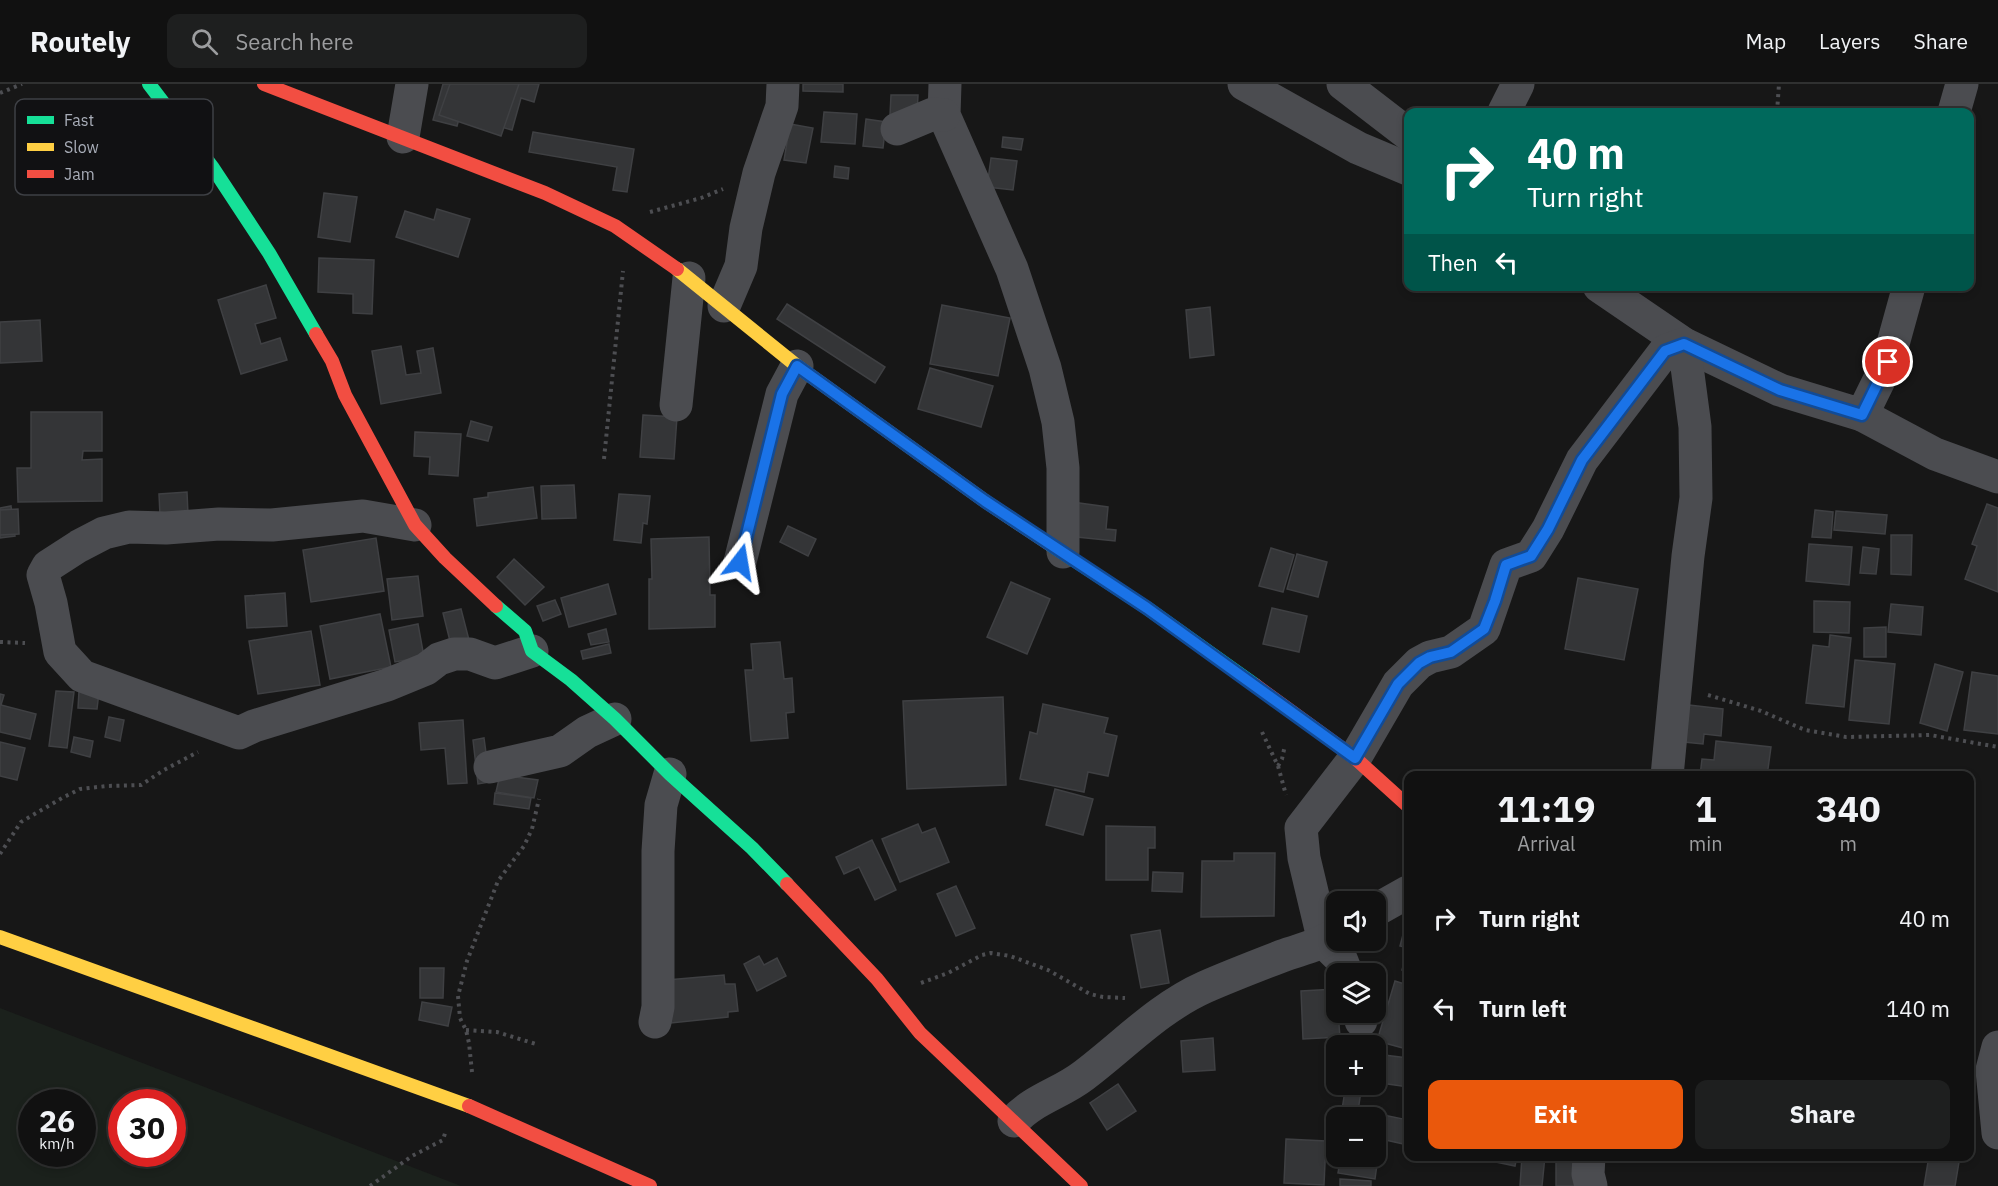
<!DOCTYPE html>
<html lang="en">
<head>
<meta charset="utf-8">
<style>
	body { margin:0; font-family:"IBM Plex Sans",sans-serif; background:#1e1f1f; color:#f1f3f6; height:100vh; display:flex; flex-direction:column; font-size:22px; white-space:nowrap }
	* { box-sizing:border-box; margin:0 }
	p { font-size:20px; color:#9c9d9f }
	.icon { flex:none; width:33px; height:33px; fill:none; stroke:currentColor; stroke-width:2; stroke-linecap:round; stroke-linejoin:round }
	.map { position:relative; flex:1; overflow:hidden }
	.panel { position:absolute; left:1404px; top:687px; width:570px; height:390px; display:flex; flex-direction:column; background:#111; border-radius:12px; box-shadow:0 3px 9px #0003,0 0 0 2px #303131 }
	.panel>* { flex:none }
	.banner { position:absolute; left:1404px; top:24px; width:570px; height:183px; border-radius:12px; box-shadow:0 3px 9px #0003,0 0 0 2px #303131; background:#00695c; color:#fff; overflow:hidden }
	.controls { position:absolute; left:1326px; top:807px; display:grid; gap:12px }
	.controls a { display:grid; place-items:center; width:60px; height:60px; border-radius:12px; background:#111; box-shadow:0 3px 9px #0003,0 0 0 2px #303131; font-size:30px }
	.speed { position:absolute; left:18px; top:1005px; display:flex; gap:12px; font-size:30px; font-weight:700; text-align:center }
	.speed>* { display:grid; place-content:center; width:78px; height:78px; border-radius:50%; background:#111; box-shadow:0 3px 9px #0003,0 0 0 2px #303131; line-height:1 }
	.speed small { font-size:15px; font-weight:400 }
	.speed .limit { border:9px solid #d22; background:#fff; color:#111 }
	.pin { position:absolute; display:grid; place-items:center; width:51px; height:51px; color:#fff; margin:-26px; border:3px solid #fff; border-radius:50%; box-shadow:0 2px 6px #0007 }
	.me { position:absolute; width:66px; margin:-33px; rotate:14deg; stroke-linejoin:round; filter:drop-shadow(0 0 4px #0008) }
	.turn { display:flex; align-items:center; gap:21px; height:126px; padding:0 24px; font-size:27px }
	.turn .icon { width:78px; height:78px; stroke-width:2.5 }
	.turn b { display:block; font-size:42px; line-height:51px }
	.then { display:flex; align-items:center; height:57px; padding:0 24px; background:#0003; gap:12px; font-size:22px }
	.eta { display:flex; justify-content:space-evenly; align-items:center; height:102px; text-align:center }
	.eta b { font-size:36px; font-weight:800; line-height:42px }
	.cta { display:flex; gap:12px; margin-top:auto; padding:12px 24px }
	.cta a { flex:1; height:69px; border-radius:12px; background:#ea580c; color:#fff; font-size:24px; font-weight:800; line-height:69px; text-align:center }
	.cta a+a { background:#1e1f1f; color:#f1f3f6 }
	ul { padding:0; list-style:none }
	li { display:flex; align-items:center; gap:18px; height:90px; padding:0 24px }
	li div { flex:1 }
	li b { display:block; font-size:22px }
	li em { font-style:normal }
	header { display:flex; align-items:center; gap:36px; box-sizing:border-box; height:84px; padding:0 30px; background:#111; border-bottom:2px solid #303131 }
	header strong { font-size:28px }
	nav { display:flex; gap:33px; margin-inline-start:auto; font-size:21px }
	.search { width:420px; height:54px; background:#1e1f1f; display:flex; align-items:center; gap:15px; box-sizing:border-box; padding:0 21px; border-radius:12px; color:#9c9d9f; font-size:22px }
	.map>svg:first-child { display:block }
</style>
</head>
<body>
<header>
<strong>Routely</strong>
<div class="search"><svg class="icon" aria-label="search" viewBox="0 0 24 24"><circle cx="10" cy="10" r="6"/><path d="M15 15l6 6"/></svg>Search here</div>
<nav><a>Map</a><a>Layers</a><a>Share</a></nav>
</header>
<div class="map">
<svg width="1998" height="1102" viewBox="0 0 1998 1102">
	<rect width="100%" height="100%" fill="#171717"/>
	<path fill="#1b211c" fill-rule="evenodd" d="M 0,924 L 461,1102 L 0,1102 ZM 32,1018 L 82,1018 L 82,1070 L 32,1070 ZM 172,1018 L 172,1070 L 122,1070 L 122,1018 Z"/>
	<g fill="#343537" stroke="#3f4043" stroke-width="1.5">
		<polygon points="443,0 539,0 534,18 521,14 512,46 460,31 457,42 433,36"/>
		<polygon points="450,0 519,0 501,52 439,31"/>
		<polygon points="803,0 843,0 843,8 803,7"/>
		<polygon points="891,11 918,11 917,31 890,31"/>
		<polygon points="824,28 857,30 855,60 821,58"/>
		<polygon points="866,35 886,38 883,64 863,62"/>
		<polygon points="790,40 813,44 806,79 784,76"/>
		<polygon points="533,48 634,65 627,108 613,106 617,83 529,68"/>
		<polygon points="1003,53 1023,55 1021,66 1002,63"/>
		<polygon points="991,74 1017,77 1013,106 987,103"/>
		<polygon points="835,82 849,84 848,95 834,93"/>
		<polygon points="324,109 357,113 350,158 318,153"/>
		<polygon points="437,125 470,135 458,173 396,153 405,127 434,136"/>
		<polygon points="319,174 374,176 372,230 353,229 353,210 318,208"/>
		<polygon points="266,201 276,234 255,240 261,260 280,254 287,276 241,290 218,216"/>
		<polygon points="787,220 885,283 875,299 777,235"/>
		<polygon points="942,221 1010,234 998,292 930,280"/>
		<polygon points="1210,223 1214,271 1190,274 1186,226"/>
		<polygon points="40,236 42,277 0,279 0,238"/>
		<polygon points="401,262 406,291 421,289 417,267 433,264 441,309 381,320 372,267"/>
		<polygon points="930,284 993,302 981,343 918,325"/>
		<polygon points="31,328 102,328 102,367 83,367 82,376 102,375 102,417 18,418 17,384 31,384"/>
		<polygon points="643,331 677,333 674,375 640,373"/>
		<polygon points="471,337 492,343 488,357 467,352"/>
		<polygon points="415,348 461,350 458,392 429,390 430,373 414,372"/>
		<polygon points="574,401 576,434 542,435 541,402"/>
		<polygon points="533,403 537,434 477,442 474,415 488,413 488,409"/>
		<polygon points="187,408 188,430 160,431 159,410"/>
		<polygon points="619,410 650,412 647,440 643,439 641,459 614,456"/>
		<polygon points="1072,418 1108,423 1106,445 1116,446 1115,457 1067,452"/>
		<polygon points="1987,420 1998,424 1998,508 1965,495 1977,462 1972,460"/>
		<polygon points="11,422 15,452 0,454 0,424"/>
		<polygon points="18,425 19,450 0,451 0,426"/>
		<polygon points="1815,426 1833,428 1831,454 1812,453"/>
		<polygon points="1836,427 1887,431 1885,450 1834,446"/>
		<polygon points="788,442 816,455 808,472 780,458"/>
		<polygon points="1891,451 1912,451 1911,491 1891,490"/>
		<polygon points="709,453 710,511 715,511 715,543 649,545 649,495 652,495 651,455"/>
		<polygon points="376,454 384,507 311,518 303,466"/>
		<polygon points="1809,460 1852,463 1849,501 1806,497"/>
		<polygon points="1863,463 1879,465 1876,490 1860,489"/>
		<polygon points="1271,464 1294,471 1283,508 1259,502"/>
		<polygon points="1297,470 1327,478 1318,513 1287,505"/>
		<polygon points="514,475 544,503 525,521 497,493"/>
		<polygon points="418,492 423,532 392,536 387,495"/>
		<polygon points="1578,494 1638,505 1624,576 1565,565"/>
		<polygon points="1011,498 1050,515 1027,570 987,553"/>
		<polygon points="608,500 616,530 569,543 561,514"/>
		<polygon points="285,509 287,542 247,544 245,512"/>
		<polygon points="555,516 561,530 543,537 537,522"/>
		<polygon points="1814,517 1850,518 1849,549 1814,548"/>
		<polygon points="1891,520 1923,523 1921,551 1888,548"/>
		<polygon points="1272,524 1307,532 1299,568 1263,560"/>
		<polygon points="461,525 469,556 451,561 443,529"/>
		<polygon points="380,530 391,583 330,595 320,542"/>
		<polygon points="418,540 424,573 395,578 389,546"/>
		<polygon points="1886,543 1886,573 1864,573 1864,544"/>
		<polygon points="606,545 609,558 591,561 588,550"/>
		<polygon points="311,547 320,601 258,610 249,557"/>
		<polygon points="1830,551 1851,554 1844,623 1806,619 1813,561 1829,563"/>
		<polygon points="780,558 784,595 792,594 794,628 786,629 788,654 751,657 745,586 753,586 751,560"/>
		<polygon points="609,560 611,569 583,575 581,567"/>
		<polygon points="1855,576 1895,580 1889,640 1849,636"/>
		<polygon points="1935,580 1963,588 1947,647 1920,639"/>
		<polygon points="1972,588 1998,592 1998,650 1964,646"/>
		<polygon points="56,607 74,608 67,664 49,662"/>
		<polygon points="79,607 99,608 97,625 78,624"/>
		<polygon points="0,610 4,611 1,621 36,630 30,655 0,648"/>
		<polygon points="1003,613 1006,701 907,705 903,617"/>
		<polygon points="1043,620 1108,634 1104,649 1117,652 1108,692 1088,688 1084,708 1020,695 1030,648 1037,650"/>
		<polygon points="1689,621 1723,625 1721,652 1704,650 1703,660 1684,658"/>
		<polygon points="109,633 124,636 120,657 105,653"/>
		<polygon points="463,636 467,699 448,700 445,664 421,666 419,639"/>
		<polygon points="74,653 93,657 90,673 71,668"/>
		<polygon points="484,654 490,698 478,700 473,656"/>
		<polygon points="1716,657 1771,663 1767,692 1700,692 1702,675 1714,676"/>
		<polygon points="0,658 25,664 17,696 0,692"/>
		<polygon points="500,691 538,696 534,714 496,708"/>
		<polygon points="1055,705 1093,715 1083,751 1046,741"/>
		<polygon points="495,709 531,714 529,725 494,720"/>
		<polygon points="918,740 922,749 935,744 949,778 900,798 882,755"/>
		<polygon points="1106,742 1155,743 1155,764 1148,764 1148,796 1106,796"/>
		<polygon points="872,756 896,806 875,816 859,783 844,790 836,773"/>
		<polygon points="1234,769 1275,769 1274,832 1201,833 1202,777 1234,777"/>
		<polygon points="1153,788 1183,789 1182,808 1152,807"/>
		<polygon points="956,802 975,844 956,852 937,810"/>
		<polygon points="1408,832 1408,888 1402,886 1408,864 1400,862"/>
		<polygon points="1160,846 1169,899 1141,904 1131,851"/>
		<polygon points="759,872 764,881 777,874 786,892 757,907 744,880"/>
		<polygon points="420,884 444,884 443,914 420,914"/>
		<polygon points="724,891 725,900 735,900 738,927 728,928 728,933 671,939 667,896"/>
		<polygon points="1395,897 1408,901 1408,945 1403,964 1377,957"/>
		<polygon points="1336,905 1336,928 1338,928 1340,953 1303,955 1301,907"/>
		<polygon points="422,918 452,923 448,942 419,936"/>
		<polygon points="1213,954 1215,986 1183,988 1181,957"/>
		<polygon points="1384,971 1408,974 1408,1003 1381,999"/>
		<polygon points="1118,1000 1136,1027 1107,1046 1090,1019"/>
		<polygon points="1346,1000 1362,1000 1357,1034 1341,1032"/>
		<polygon points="1369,1028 1408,1036 1408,1061 1376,1054 1376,1034 1368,1034"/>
		<polygon points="1286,1055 1326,1057 1324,1101 1284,1099"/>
		<polygon points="1376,1058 1380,1059 1375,1095 1338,1089 1341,1072 1376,1072"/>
		<polygon points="1468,1072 1517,1072 1515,1082"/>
		<polygon points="1522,1072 1545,1072 1542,1102 1520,1102"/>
		<polygon points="1556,1072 1580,1072 1579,1102 1556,1102"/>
		<polygon points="1929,1072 1960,1072 1955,1102 1924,1102"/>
		<polygon points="1340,1095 1371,1097 1371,1102 1340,1102"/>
	</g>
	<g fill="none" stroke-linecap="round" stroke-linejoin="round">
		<g stroke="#4d4e52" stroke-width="4" stroke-dasharray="3 4.5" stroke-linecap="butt">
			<polyline points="0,9 22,0"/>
			<polyline points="1777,28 1779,0"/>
			<polyline points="650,128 701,114 723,105"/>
			<polyline points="604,375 623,187"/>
			<polyline points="0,558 25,559"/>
			<polyline points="1708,611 1761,627 1805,646 1846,653 1930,651 1998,663"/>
			<polyline points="1262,648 1278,682 1286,711"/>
			<polyline points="1278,682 1282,675 1285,661"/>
			<polyline points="0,770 21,738 62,714 80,705 107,702 141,701 164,686 198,668"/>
			<polyline points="921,899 948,889 982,871 991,869 1010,872 1048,886 1090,910 1103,913 1125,914"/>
			<polyline points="466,946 497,948 539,961"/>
			<polyline points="472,988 469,959 466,946 460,934 458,912 467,877 498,797 524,762 532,745 539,715"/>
			<polyline points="370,1102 412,1072 443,1056 446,1046"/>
		</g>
		<g stroke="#4b4c50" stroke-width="33">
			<polyline points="945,0 944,31 1012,185 1045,284 1058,338 1063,384 1063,468"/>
			<polyline points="1244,0 1358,64 1408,85"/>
			<polyline points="1343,0 1408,50"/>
			<polyline points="1504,28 1518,0"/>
			<polyline points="1954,28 1962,0"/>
			<polyline points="897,45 933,30 944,31"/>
			<polyline points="403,53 412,0"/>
			<polyline points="1599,202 1684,260 1780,306 1862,331 1888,278 1909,202"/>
			<polyline points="724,222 741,182 746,144 759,89 782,22 783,0"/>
			<polyline points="676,321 689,194"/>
			<polyline points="1862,331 1935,370 1998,393"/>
			<polyline points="415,441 363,432 272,441 219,440 166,444 129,443 104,449 79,462 48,482 43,491 51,519 60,568 82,592 239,649 254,642 387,601 426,585 439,575 454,570 470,570 495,579 532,567"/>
			<polyline points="740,478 782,310 797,282"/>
			<polyline points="490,683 560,667 587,648 615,635"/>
			<polyline points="1376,826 1408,808"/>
			<polyline points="1347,890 1341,875 1324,858 1304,774 1301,744 1355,674 1398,600 1419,579 1430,573 1451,568 1484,545 1506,481 1531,472 1548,445 1582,376 1665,267 1684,260 1695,343 1696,414 1688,472 1667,692"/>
			<polyline points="1359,928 1361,937"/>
			<polyline points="655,938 658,923 658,767 661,721 670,690"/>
			<polyline points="1998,963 1992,986 1998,1049"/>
			<path d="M 1014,1037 C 1032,1016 1061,1009 1083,992 C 1123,962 1158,924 1205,903 C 1230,892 1256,882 1282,872 C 1301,865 1319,862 1336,850"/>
			<polyline points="1589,1072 1588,1090 1591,1102"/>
		</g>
		<g stroke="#16e098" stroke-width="14">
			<polyline points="149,0 213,84 269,169 316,250"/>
			<polyline points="1051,461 1147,524 1255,601"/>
			<polyline points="496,522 525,547 532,567 571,596 615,635 670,690 752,764 787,800"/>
		</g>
		<g stroke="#ffcf43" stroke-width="14">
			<polyline points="677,185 797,282 985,417 1051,461"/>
			<polyline points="0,853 469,1022"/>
		</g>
		<g stroke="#f24e42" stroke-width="14">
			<polyline points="264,0 545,109 615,142 677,185"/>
			<polyline points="316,250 332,277 345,311 415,441 445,474 496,522"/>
			<polyline points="1255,601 1355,674 1408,722"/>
			<polyline points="787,800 877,895 920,949 1081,1102"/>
			<polyline points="469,1022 650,1102"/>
		</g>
	</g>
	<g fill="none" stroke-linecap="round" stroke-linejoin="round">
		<defs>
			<polyline id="route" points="740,478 782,310 797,282 985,417 1147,524 1355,674 1398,600 1419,579 1430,573 1451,568 1484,545 1495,517 1506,481 1531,472 1548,445 1582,376 1665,267 1684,260 1780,306 1862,331 1888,278"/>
		</defs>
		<use href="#route" stroke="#114b97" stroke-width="15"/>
		<use href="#route" stroke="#1a73e8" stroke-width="10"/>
	</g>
	<rect x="15" y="15" width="198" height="96" rx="9" fill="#111113" stroke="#3e4045" stroke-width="1.5"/>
	<rect x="27" y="32" width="27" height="8" fill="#16e098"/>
	<rect x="27" y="59" width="27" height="8" fill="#ffcf43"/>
	<rect x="27" y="86" width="27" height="8" fill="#f24e42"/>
	<g font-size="16" fill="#a8adb8">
		<text x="64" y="42">Fast</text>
		<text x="64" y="69">Slow</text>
		<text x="64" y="96">Jam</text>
	</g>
</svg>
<div class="controls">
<a><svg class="icon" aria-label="sound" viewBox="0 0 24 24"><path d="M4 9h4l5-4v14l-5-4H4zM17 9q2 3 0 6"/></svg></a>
<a><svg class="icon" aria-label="layers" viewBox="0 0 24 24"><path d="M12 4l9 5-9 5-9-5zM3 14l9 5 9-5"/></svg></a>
<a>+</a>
<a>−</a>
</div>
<div class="speed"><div>26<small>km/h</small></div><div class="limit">30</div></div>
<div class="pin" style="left:1888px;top:278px;background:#d93025"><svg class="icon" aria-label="arrive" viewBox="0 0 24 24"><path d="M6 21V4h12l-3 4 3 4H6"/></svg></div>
<svg class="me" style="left:740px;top:478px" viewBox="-20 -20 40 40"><path d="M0-17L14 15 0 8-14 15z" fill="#1a73e8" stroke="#fff" stroke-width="4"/></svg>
<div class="banner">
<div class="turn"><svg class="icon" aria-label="right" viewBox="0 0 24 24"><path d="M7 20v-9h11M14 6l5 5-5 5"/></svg><div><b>40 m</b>Turn right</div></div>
<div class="then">Then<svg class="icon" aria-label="left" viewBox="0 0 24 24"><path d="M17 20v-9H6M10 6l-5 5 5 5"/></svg></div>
</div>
<section class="panel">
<div class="eta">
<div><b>11:19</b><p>Arrival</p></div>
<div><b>1</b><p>min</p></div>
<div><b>340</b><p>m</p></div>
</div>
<ul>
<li><svg class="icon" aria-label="right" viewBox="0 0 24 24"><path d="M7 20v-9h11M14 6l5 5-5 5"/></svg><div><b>Turn right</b></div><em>40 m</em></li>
<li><svg class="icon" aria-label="left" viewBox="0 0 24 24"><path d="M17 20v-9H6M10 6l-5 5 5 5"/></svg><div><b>Turn left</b></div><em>140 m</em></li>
</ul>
<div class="cta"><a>Exit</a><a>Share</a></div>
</section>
</div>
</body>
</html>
